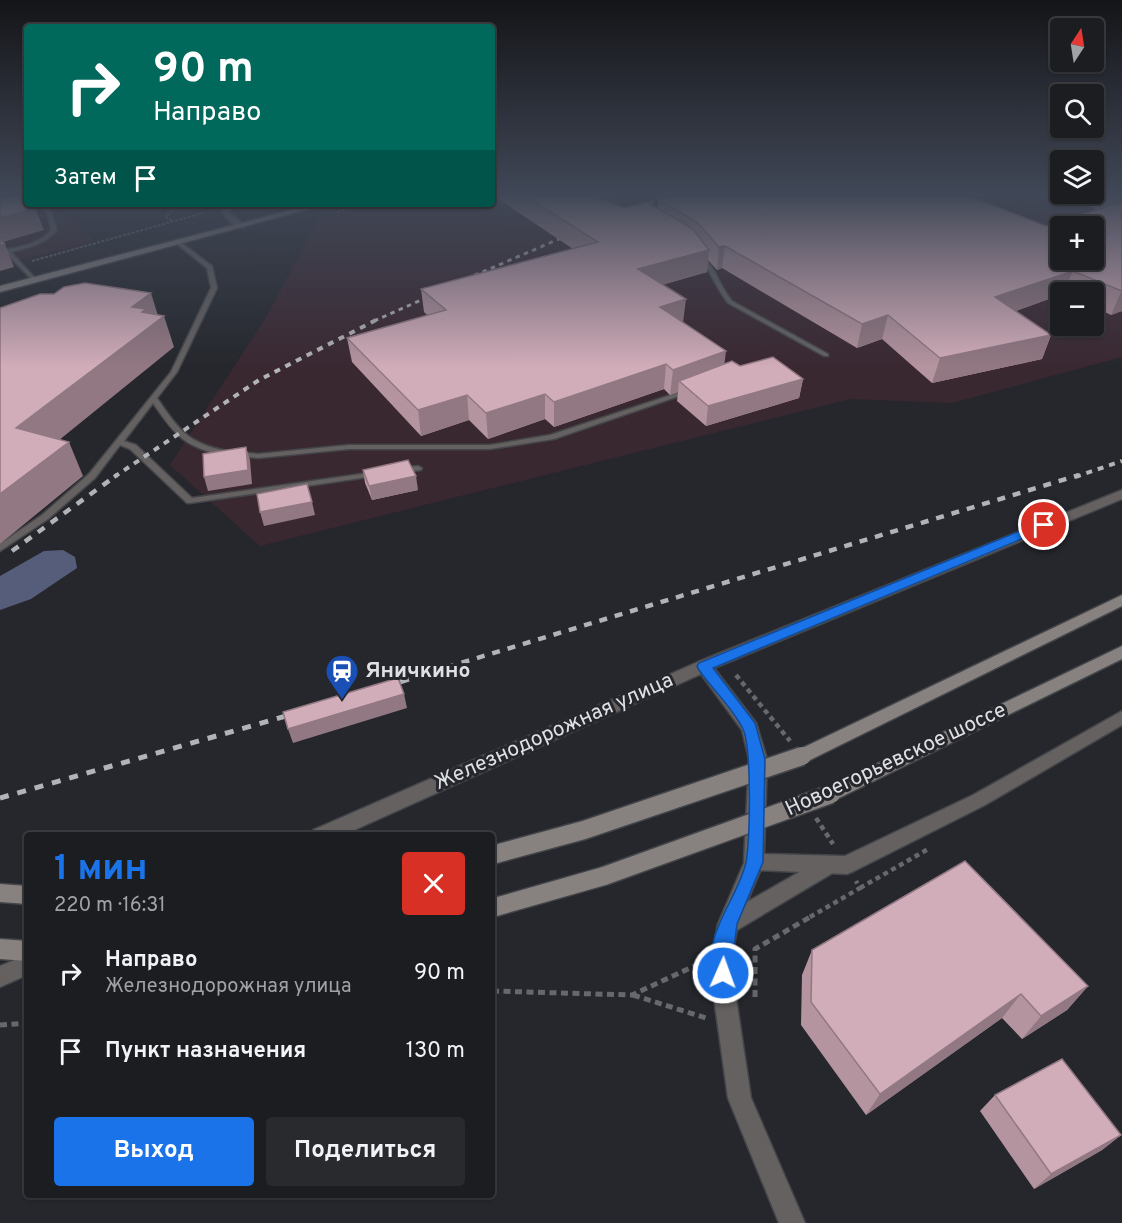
<!DOCTYPE html>
<html lang="ru">
<head>
<meta charset="utf-8">
<style>
	body { margin:0; font-family:Overpass,sans-serif; background:#292a2e; color:#f1f3f6; height:100vh; display:flex; flex-direction:column; font-size:22px; white-space:nowrap }
	* { box-sizing:border-box; margin:0 }
	p { font-size:20px; color:#a0a2a5 }
	.icon { flex:none; width:33px; height:33px; fill:none; stroke:currentColor; stroke-width:2; stroke-linecap:round; stroke-linejoin:round }
	.map { position:relative; flex:1; overflow:hidden }
	.side { position:absolute; left:24px; top:832px; width:471px; height:366px; display:flex; flex-direction:column; background:#1c1d21; border-radius:6px; box-shadow:0 2px 4px #0004,0 0 0 2px #3a3b3f }
	.side>* { flex:none }
	.top-card { position:absolute; left:24px; top:24px; width:471px; height:183px; border-radius:6px; box-shadow:0 2px 4px #0004,0 0 0 2px #3a3b3f; background:#00695c; color:#fff; overflow:hidden }
	.needle { width:39px; rotate:12deg }
	.fabs { position:absolute; left:1050px; top:18px; display:grid; gap:12px }
	.fabs a { display:grid; place-items:center; width:54px; height:54px; border-radius:6px; background:#1c1d21; box-shadow:0 2px 4px #0004,0 0 0 2px #3a3b3f; font-size:30px }
	.pin { position:absolute; display:grid; place-items:center; width:51px; height:51px; color:#fff; margin:-26px; border:3px solid #fff; border-radius:50%; box-shadow:0 2px 6px #0007 }
	.me { position:absolute; width:66px; margin:-33px; rotate:2deg; stroke-linejoin:round; filter:drop-shadow(0 0 4px #0008) }
	.turn { display:flex; align-items:center; gap:21px; height:126px; padding:0 30px; font-size:27px }
	.turn .icon { width:78px; height:78px; stroke-width:2.5 }
	.turn b { display:block; font-size:42px; line-height:51px }
	.then { display:flex; align-items:center; height:57px; padding:0 30px; background:#0003; gap:12px; font-size:22px }
	.round { display:grid; place-items:center; flex:none; width:63px; height:63px; border-radius:6px; background:#292a2e }
	.overview { display:flex; align-items:center; justify-content:space-between; height:102px; padding:0 30px }
	h1 { font-size:36px; font-weight:700; line-height:45px; color:#1a73e8 }
	.action { display:flex; gap:12px; margin-top:auto; padding:12px 30px }
	.action a { flex:1; height:69px; border-radius:6px; background:#1a73e8; color:#fff; font-size:24px; font-weight:700; line-height:69px; text-align:center }
	.action a+a { background:#292a2e; color:#f1f3f6 }
	ul { padding:0; list-style:none }
	li { display:flex; align-items:center; gap:18px; height:78px; padding:0 30px }
	li div { flex:1 }
	li b { display:block; font-size:22px }
	li em { font-style:normal }
	.map>svg:first-child { display:block }
</style>
</head>
<body>
<div class="map">
<svg width="1122" height="1223" viewBox="0 0 1122 1223">
	<rect width="100%" height="100%" fill="#25272c"/>
	<g fill="#3a2831" fill-rule="evenodd">
		<polygon points="0,196 27,196 27,204 56,204 94,241 0,265"/>
		<path d="M 492,196 L 1122,196 L 1122,357 L 952,403 L 850,399 L 260,546 L 170,465 L 265,319 L 319,218 L 371,204 L 492,204 ZM 1060,226 L 1094,226 L 1094,260 L 1060,260 ZM 1060,292 L 1094,292 L 1094,326 L 1060,326 Z"/>
	</g>
	<polygon fill="#565d7a" points="63,550 75,557 77,568 31,599 0,610 0,576 44,551"/>
	<g fill="none" stroke-linecap="round" stroke-linejoin="round">
		<defs>
			<g id="service">
				<polygon points="599,196 604,196 628,210 623,211"/>
				<path d="M 39,204 L 44,204 L 52,213 L 57,230 C 45,244 28,248 11,252 L 36,279 L 36,281 L 34,282 L 6,253 L 0,255 L 0,251 C 17,247 39,245 51,230 L 47,213 Z"/>
				<path d="M 179,241 L 212,266 L 217,288 L 177,372 L 157,398 C 179,430 187,443 227,451 L 228,453 L 224,455 C 185,448 174,434 153,403 L 124,441 L 136,445 L 192,498 L 375,472 L 379,474 L 375,476 L 190,503 L 187,503 L 130,449 L 120,445 L 95,478 L 48,519 L 0,551 L 0,544 L 42,515 L 89,474 L 171,372 L 211,288 L 207,268 L 177,244 L 176,243 Z"/>
				<path d="M 699,254 L 703,254 C 715,268 720,286 732,301 L 828,354 L 828,356 L 824,356 L 728,303 C 716,288 710,270 698,255 Z"/>
				<polygon points="689,389 691,390 691,392 554,439 490,449 349,449 258,458 238,456 234,454 238,452 258,454 349,445 490,445 550,435"/>
				<polygon points="418,466 422,468 421,470 401,472 397,470 401,468"/>
			</g>
			<polygon id="minor" points="754,854 761,856 764,862 747,902 822,859 829,856 836,859 839,865 836,871 737,930 732,954 735,991 751,1098 805,1223 779,1223 728,1098 713,991 712,954 718,924 747,856"/>
			<g id="tertiary">
				<path d="M 219,204 L 227,204 L 232,215 L 244,224 L 244,228 C 231,228 223,215 219,204 Z"/>
				<polygon points="1122,490 1122,499 714,668 756,723 767,759 764,854 845,856 973,795 1122,711 1122,725 985,805 854,871 847,874 754,870 747,868 744,862 749,759 742,730 701,674 341,836 311,836 313,830 698,662"/>
				<polygon points="27,955 27,975 0,987 0,966"/>
			</g>
			<g id="secondary">
				<polygon points="314,204 328,204 0,292 0,286"/>
				<polygon points="1122,595 1122,606 808,761 802,763 796,761 793,756 796,751"/>
				<polygon points="1122,646 1122,659 837,799 831,802 825,799 822,794 825,789"/>
				<polygon points="0,884 27,886 27,904 0,902"/>
				<polygon points="0,939 27,941 27,961 0,959"/>
			</g>
		</defs>
		<use href="#service" stroke="#434549" stroke-width="3"/>
		<use href="#minor" stroke="#434549" stroke-width="3"/>
		<use href="#tertiary" stroke="#434549" stroke-width="3"/>
		<use href="#secondary" stroke="#434549" stroke-width="3"/>
		<g stroke="#67686d" stroke-width="2" stroke-dasharray="3 1.5" stroke-linecap="butt">
			<polyline points="337,212 365,204"/>
			<polyline points="172,221 166,217 178,204"/>
			<polyline points="32,261 203,213"/>
		</g>
		<g stroke="#67686d" stroke-width="4.5" stroke-dasharray="5 4" stroke-linecap="butt">
			<polyline points="736,675 790,741"/>
			<polyline points="816,818 833,844"/>
			<polyline points="860,888 930,848"/>
			<polyline points="810,917 860,888 856,881"/>
		</g>
		<g stroke="#67686d" stroke-width="5" stroke-dasharray="7 4.5" stroke-linecap="butt">
			<polyline points="492,991 632,995 703,962"/>
			<polyline points="633,995 706,1018"/>
			<polyline points="755,997 755,949 812,916"/>
			<polyline points="0,1025 27,1023"/>
		</g>
		<use href="#service" fill="#646160" fill-rule="evenodd"/>
		<use href="#minor" fill="#646160" fill-rule="evenodd"/>
		<use href="#tertiary" fill="#646160" fill-rule="evenodd"/>
		<use href="#secondary" fill="#878280" fill-rule="evenodd"/>
		<g stroke="#b2b3b7" stroke-width="3" stroke-dasharray="4.5 4.5" stroke-linecap="butt">
			<polyline points="632,209 670,196"/>
			<polyline points="466,279 573,233"/>
			<polyline points="374,321 439,292"/>
		</g>
		<g stroke="#b2b3b7" stroke-width="4" stroke-dasharray="6 6" stroke-linecap="butt">
			<polyline points="114,477 259,380 378,319"/>
			<polyline points="1075,477 1122,461"/>
		</g>
		<g stroke="#b2b3b7" stroke-width="4.5" stroke-dasharray="8 8" stroke-linecap="butt">
			<polyline points="12,551 117,475"/>
			<polyline points="431,672 1079,475"/>
		</g>
		<g stroke="#b2b3b7" stroke-width="5" stroke-dasharray="9 9" stroke-linecap="butt">
			<polyline points="383,687 436,671"/>
			<polyline points="0,798 300,712"/>
		</g>
		<defs>
			<g id="secondary-bridge">
				<polyline points="492,855 584,830 802,756"/>
				<polyline points="492,908 604,876 831,794"/>
			</g>
		</defs>
		<use href="#secondary-bridge" stroke="#434549" stroke-width="21" stroke-linecap="butt"/>
		<use href="#secondary-bridge" stroke="#878280" stroke-width="18"/>
	</g>
	<g fill="#b4949f">
		<polygon points="494,196 600,196 600,199 624,208 658,208 658,200 656,198 656,196 969,196 1046,226 1098,210 1060,196 1122,196 1122,311 1111,315 1094,307 1094,292 1060,292 1060,295 1016,311 1051,335 1042,359 932,383 882,339 857,348 722,268 717,270 708,260 707,272 662,285 683,323 724,364 740,366 803,379 799,398 706,426 677,401 678,392 670,395 664,389 554,427 545,419 488,439 469,420 421,436 352,362 347,338 428,316 424,312 421,289 573,249"/>
		<polygon points="363,470 418,490 372,500 365,483"/>
		<polygon points="812,950 1088,986 1067,1010 1022,1039 1002,1018 866,1115 801,1025 802,975"/>
		<polygon points="995,1095 1121,1135 1102,1150 1034,1189 980,1111"/>
	</g>
	<g fill="#927882">
		<polygon points="565,196 600,196 600,200"/>
		<polygon points="35,208 44,230 0,243 0,218"/>
		<polygon points="5,244 14,267 0,271 0,246"/>
		<polygon points="725,246 722,268 717,270 719,247"/>
		<polygon points="709,250 707,272 636,292 638,269"/>
		<polygon points="1073,271 1064,292 1060,292 1060,295 987,321 995,297"/>
		<polygon points="1122,291 1122,311 1111,315 1121,292"/>
		<polygon points="151,293 159,319 164,316 174,347 32,462 16,428 132,307"/>
		<polygon points="686,299 683,323 660,307"/>
		<polygon points="888,315 882,339 857,348 862,324"/>
		<polygon points="1051,335 1042,359 932,383 940,358"/>
		<polygon points="726,351 723,376 679,381 678,392 670,395 673,370"/>
		<polygon points="666,364 664,389 554,427 554,402"/>
		<polygon points="803,379 799,398 706,426 708,406"/>
		<polygon points="545,394 545,419 488,439 486,413"/>
		<polygon points="467,395 469,420 421,436 418,410"/>
		<polygon points="69,442 83,476 0,544 0,494"/>
		<polygon points="246,447 250,460 252,484 208,491 204,477"/>
		<polygon points="416,476 418,490 372,500 369,486"/>
		<polygon points="312,502 315,515 264,526 260,512"/>
		<polygon points="404,694 407,708 293,743 288,729"/>
		<polygon points="1088,986 1067,1010 1022,1039 1041,1016"/>
		<polygon points="1021,994 1002,1018 866,1115 880,1094"/>
		<polygon points="1121,1135 1102,1150 1034,1189 1051,1174"/>
	</g>
	<g fill="#d1acb9" stroke="#927882" stroke-width="1.5" fill-rule="evenodd">
		<polygon points="0,196 15,196 27,203 27,204 35,208 0,218"/>
		<polygon points="525,196 590,196 624,208 647,202 693,229 709,250 638,269 686,299 660,307 726,351 673,370 666,364 554,402 545,394 486,413 467,395 418,410 347,338 446,310 421,289 598,242"/>
		<path d="M 674,196 L 969,196 L 1046,226 L 1122,202 L 1122,291 L 1073,271 L 995,297 L 1051,335 L 940,358 L 888,315 L 862,324 L 725,246 L 719,247 L 698,223 L 658,199 ZM 1060,226 L 1094,226 L 1094,260 L 1060,260 Z"/>
		<polygon points="0,238 5,244 0,246"/>
		<polygon points="85,283 151,293 132,307 146,309 142,312 164,316 16,428 69,442 0,494 0,308 40,294 54,294 64,287"/>
		<polygon points="773,357 803,379 708,406 679,381 732,361 740,366"/>
		<polygon points="246,447 248,470 204,477 203,454"/>
		<polygon points="408,460 416,476 369,486 363,470"/>
		<polygon points="307,484 312,502 260,512 257,494"/>
		<polygon points="398,678 404,694 288,729 283,712"/>
		<polygon points="965,861 1088,986 1041,1016 1021,994 880,1094 811,1002 812,950"/>
		<polygon points="1062,1059 1121,1135 1051,1174 995,1095"/>
	</g>
	<linearGradient id="sky" x2="0" y2="1"><stop stop-color="#141518"/><stop offset="0.53" stop-color="#404756"/><stop offset="1" stop-color="#404756" stop-opacity="0"/></linearGradient>
	<rect width="1122" height="367" fill="url(#sky)"/>
	<path fill="#1a73e8" stroke="#114b97" stroke-width="1.5" d="M 1044,521 L 1050,525 L 1048,528 L 713,668 L 755,723 L 765,759 L 763,862 L 737,924 L 730,979 L 723,982 L 716,979 C 698,938 738,900 746,862 C 750,839 752,749 743,729 C 733,708 712,689 699,670 L 697,666 L 699,663 Z"/>
	<defs>
		<symbol id="station-pin" viewBox="-11 -11 22 30"><path d="M0 17L-7.5 6A9.5 9.5 0 1 1 7.5 6Z" fill="#1a4fb4" stroke="#25272c"/><path d="M-3-6H3Q5-6 5-4V2Q5 4 3 4L4.5 6H3L1.5 4h-3L-3 6H-4.5L-3 4Q-5 4-5 2V-4Q-5-6-3-6ZM-3.5-4v3h7v-3ZM-3.5 1v1.5H-2V1ZM2 1v1.5H3.5V1Z" fill="#fff"/></symbol>
	</defs>
	<g fill-rule="evenodd">
		<use href="#station-pin" x="323" y="652" width="38" height="52"/>
	</g>
	<g text-anchor="middle" dominant-baseline="central" stroke-width="6" stroke-linejoin="round" paint-order="stroke">
		<g font-size="21" font-weight="bold" fill="#dfe0e4" stroke="#25272c" text-anchor="start">
			<text x="365" y="671">Яничкино</text>
		</g>
		<g font-size="21" fill="#dfe0e4" stroke="#25272c">
			<text transform="translate(554 732) rotate(-24)">Железнодорожная улица</text>
			<text transform="translate(896 760) rotate(-25)">Новоегорьевское шоссе</text>
		</g>
	</g>
</svg>
<div class="fabs">
<a><svg class="needle" viewBox="-14 -14 28 28"><path d="M0-13l5 13h-10z" fill="#e53935"/><path d="M0 13l5-13h-10z" fill="#a0a2a5"/></svg></a>
<a><svg class="icon" aria-label="search" viewBox="0 0 24 24"><circle cx="10" cy="10" r="6"/><path d="M15 15l6 6"/></svg></a>
<a><svg class="icon" aria-label="layers" viewBox="0 0 24 24"><path d="M12 4l9 5-9 5-9-5zM3 14l9 5 9-5"/></svg></a>
<a>+</a>
<a>−</a>
</div>
<div class="pin" style="left:1044px;top:525px;background:#d93025"><svg class="icon" aria-label="arrive" viewBox="0 0 24 24"><path d="M6 21V4h12l-3 4 3 4H6"/></svg></div>
<svg class="me" style="left:723px;top:973px" viewBox="-20 -20 40 40"><circle r="17" fill="#1a73e8" stroke="#fff" stroke-width="3"/><path d="M0-11L8 9 0 5-8 9z" fill="#fff"/></svg>
<div class="top-card">
<div class="turn"><svg class="icon" aria-label="right" viewBox="0 0 24 24"><path d="M7 20v-9h11M14 6l5 5-5 5"/></svg><div><b>90 m</b>Направо</div></div>
<div class="then">Затем<svg class="icon" aria-label="arrive" viewBox="0 0 24 24"><path d="M6 21V4h12l-3 4 3 4H6"/></svg></div>
</div>
<section class="side">
<div class="overview"><div><h1>1 мин</h1><p>220 m · 16:31</p></div><a class="round" style="background:#d93025;color:#fff"><svg class="icon" aria-label="close" viewBox="0 0 24 24"><path d="M6 6l12 12M18 6L6 18"/></svg></a></div>
<ul>
<li><svg class="icon" aria-label="right" viewBox="0 0 24 24"><path d="M7 20v-9h11M14 6l5 5-5 5"/></svg><div><b>Направо</b><p>Железнодорожная улица</p></div><em>90 m</em></li>
<li><svg class="icon" aria-label="arrive" viewBox="0 0 24 24"><path d="M6 21V4h12l-3 4 3 4H6"/></svg><div><b>Пункт назначения</b></div><em>130 m</em></li>
</ul>
<div class="action"><a>Выход</a><a>Поделиться</a></div>
</section>
</div>
</body>
</html>
